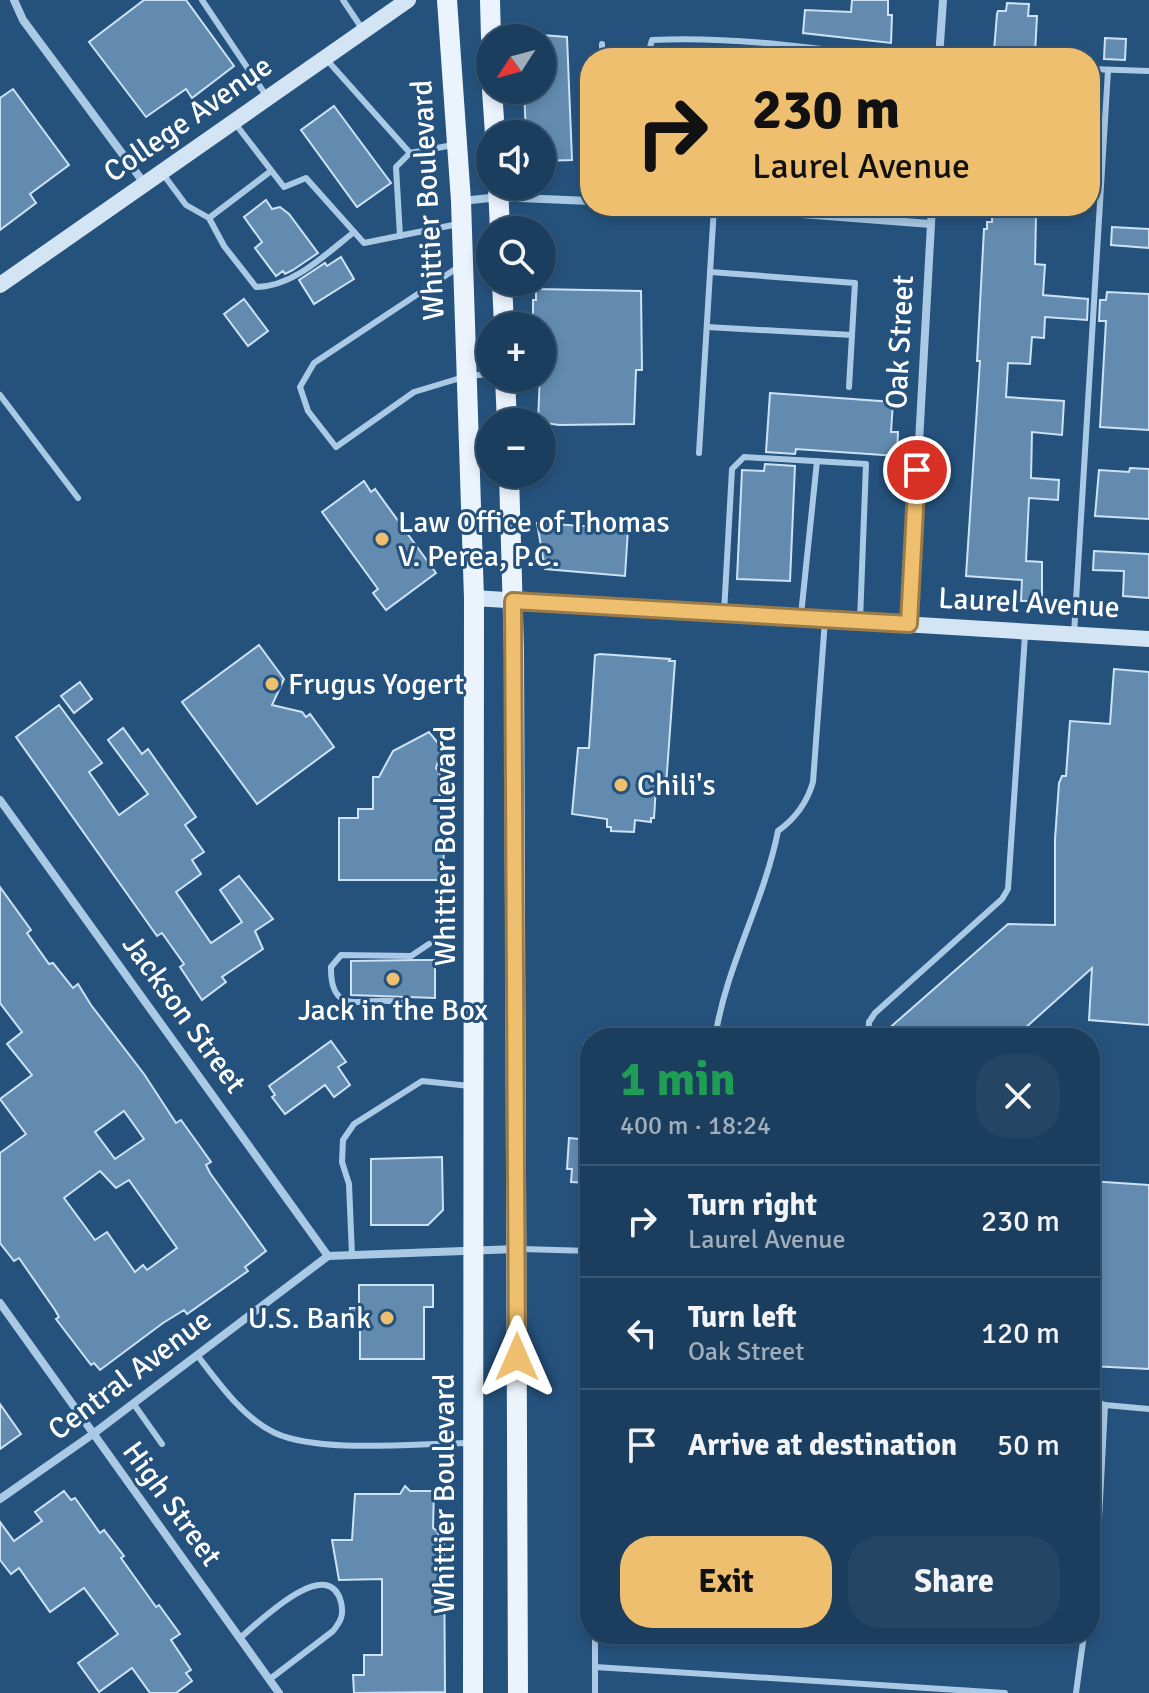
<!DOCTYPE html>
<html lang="en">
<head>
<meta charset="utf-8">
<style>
	body { margin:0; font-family:Signika,sans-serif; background:#254564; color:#f1f3f6; height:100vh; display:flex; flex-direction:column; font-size:30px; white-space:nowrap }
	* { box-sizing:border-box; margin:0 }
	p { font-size:26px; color:#a0aebc }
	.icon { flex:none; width:44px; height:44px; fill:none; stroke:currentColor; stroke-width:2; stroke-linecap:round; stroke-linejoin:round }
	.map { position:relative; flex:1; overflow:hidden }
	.side { position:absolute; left:580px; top:1028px; width:520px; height:616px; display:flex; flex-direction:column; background:#1c3e5e; border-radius:32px; box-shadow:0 4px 12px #0003,0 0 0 2px #3a5773 }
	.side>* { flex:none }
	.hud { position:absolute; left:580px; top:48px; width:520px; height:168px; border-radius:32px; box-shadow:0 4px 12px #0003,0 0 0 2px #3a5773; background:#eebf6f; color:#111; overflow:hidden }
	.needle { width:52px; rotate:234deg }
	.controls { position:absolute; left:476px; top:24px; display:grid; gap:16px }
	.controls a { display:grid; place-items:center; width:80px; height:80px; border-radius:50%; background:#1c3e5e; box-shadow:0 4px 12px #0003,0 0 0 2px #3a5773; font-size:40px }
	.pin { position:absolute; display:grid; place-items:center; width:68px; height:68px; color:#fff; margin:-34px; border:4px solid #fff; border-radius:50%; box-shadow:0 2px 8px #0007 }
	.me { position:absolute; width:88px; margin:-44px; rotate:0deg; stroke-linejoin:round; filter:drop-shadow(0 0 6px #0008) }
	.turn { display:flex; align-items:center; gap:28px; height:168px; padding:0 40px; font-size:36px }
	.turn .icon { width:104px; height:104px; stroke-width:2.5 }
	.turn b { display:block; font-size:56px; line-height:68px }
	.round { display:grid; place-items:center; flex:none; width:84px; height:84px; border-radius:32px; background:#254564 }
	.overview { display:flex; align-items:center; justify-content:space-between; height:136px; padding:0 40px }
	h1 { font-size:48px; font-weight:700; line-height:60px; color:#1e9e55 }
	.action { display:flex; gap:16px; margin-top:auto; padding:16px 40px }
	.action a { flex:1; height:92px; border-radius:32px; background:#eebf6f; color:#111; font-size:32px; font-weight:700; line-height:92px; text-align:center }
	.action a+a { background:#254564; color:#f1f3f6 }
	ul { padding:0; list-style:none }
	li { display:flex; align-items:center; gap:24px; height:112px; padding:0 40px; border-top:2px solid #3a5773 }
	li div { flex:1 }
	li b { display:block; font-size:30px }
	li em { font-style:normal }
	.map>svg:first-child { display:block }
</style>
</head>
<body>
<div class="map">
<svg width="1149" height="1693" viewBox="0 0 1149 1693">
	<rect width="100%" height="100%" fill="#25527d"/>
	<g fill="#628baf" stroke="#cde2f4" stroke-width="2" fill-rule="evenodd">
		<polygon points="144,0 186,0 234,66 192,98 186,89 146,117 89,42"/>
		<polygon points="852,0 888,0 888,15 892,15 891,43 803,33 805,10 851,12"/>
		<polygon points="1007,3 1029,4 1028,16 1037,16 1035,54 994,50 997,14 998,11 1006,11"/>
		<polygon points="542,35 567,37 572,160 542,161 542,134 526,134 524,90 542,90"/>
		<polygon points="1105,38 1126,39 1125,60 1104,59"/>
		<polygon points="13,89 69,165 30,194 36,203 0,230 0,98"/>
		<polygon points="334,106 391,183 357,207 301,130"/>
		<polygon points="266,200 272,209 280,207 289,214 318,253 293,270 285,274 283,271 276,276 255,248 262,242 244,217"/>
		<polygon points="992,213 1036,215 1035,264 1045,265 1043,295 1088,299 1087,320 1045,317 1044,338 1032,337 1030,364 1008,363 1006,397 1064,401 1062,435 1032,432 1031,478 1059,480 1058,500 1029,498 1026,561 1042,562 1042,601 1021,601 1022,580 966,576 980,361 977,361 984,229 987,229 987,222 992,222"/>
		<polygon points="1112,227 1149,229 1149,248 1111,245"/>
		<polygon points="341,257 354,279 314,304 299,280 325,263 327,266"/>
		<polygon points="536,289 641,291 642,370 636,370 634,424 559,425 538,422 542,326 533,326 533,300 536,300"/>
		<polygon points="1107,292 1149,294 1149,430 1100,427 1106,321 1099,321 1100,300 1106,300"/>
		<polygon points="244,299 268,331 248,346 224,314"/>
		<polygon points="770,393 893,402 891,432 898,432 897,456 796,449 795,454 766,452"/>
		<polygon points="765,464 795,466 790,581 737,579 742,470 764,471"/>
		<polygon points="1130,468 1149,469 1149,519 1095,516 1099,470 1129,472"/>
		<polygon points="364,481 371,492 375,489 436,573 386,610 373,593 378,589 322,512"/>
		<polygon points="537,523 628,529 625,576 545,569"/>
		<polygon points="1094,551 1149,554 1149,598 1123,596 1124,571 1093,570"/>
		<polygon points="259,645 284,679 272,705 302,712 306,717 310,714 334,747 257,804 182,702"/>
		<polygon points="600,654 670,659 669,661 675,661 666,786 656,787 654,818 651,818 651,822 635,820 634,832 611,831 611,827 607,827 607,819 572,814 578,748 589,748 595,655"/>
		<polygon points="1114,669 1149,672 1149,1025 1089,1020 1092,968 1014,1038 878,1038 1008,924 1055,925 1055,839 1059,783 1062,776 1066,776 1070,721 1110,724"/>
		<polygon points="80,682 92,699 74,713 61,696"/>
		<polygon points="59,705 102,763 89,772 119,815 148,794 108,740 123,728 142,754 148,749 196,817 185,825 204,852 192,860 201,874 176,892 211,943 242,922 220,890 239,876 273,919 255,931 263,949 222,977 226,982 202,1000 180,967 184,964 162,933 157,936 16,737"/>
		<polygon points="429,732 442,748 436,768 440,774 440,817 443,817 444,880 339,880 339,818 358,818 358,809 373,809 373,777 379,777 393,751"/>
		<path d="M 0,887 L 31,930 L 27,933 L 49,964 L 53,963 L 73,988 L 78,984 L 91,1005 L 144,1074 L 176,1123 L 181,1120 L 199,1145 L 211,1162 L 206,1165 L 210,1173 L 266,1251 L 245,1267 L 248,1271 L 187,1314 L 184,1310 L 163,1323 L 100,1370 L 94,1363 L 91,1365 L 56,1319 L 59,1317 L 55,1310 L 19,1258 L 14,1261 L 0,1243 L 0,1153 L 26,1134 L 0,1099 L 32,1075 L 7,1044 L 22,1032 L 0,1003 ZM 124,1111 L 144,1139 L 115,1159 L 95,1132 ZM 100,1171 L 116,1188 L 129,1180 L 177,1248 L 147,1270 L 143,1265 L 135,1272 L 107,1232 L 95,1240 L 64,1198 Z"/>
		<polygon points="416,960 435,960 435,998 351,995 351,961"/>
		<polygon points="331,1041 346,1062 338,1067 350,1085 334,1097 325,1085 285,1114 272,1097 275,1095 269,1086"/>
		<polygon points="569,1138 590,1140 590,1183 571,1182 572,1169 567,1169"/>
		<polygon points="442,1157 443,1210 428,1225 371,1225 371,1159"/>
		<polygon points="1090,1181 1149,1185 1149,1369 1090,1366"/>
		<polygon points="359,1285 433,1285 433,1307 424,1307 424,1359 360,1359 360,1328 350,1328 350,1308 359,1308"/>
		<polygon points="0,1404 21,1434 0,1449"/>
		<polygon points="405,1486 410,1491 434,1491 433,1528 437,1531 441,1540 444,1540 445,1692 354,1693 353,1675 364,1675 364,1655 382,1655 382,1579 339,1580 332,1540 352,1540 355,1494 400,1494"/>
		<polygon points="64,1491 71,1500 75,1498 100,1533 104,1530 124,1556 121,1558 156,1607 159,1605 180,1634 171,1640 191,1670 186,1673 192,1681 176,1693 150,1693 132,1668 99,1692 78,1663 118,1634 84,1588 50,1612 19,1568 11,1574 0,1560 0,1522 14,1541 42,1521 35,1512"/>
	</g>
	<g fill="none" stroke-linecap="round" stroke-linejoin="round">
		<g stroke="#aac9e5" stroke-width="6">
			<polyline points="202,0 267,97"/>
			<polyline points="343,0 363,30"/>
			<polyline points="602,44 602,58"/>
			<path d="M 647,58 L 652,40 C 732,36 815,48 895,58"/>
			<polyline points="327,60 410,153"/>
			<polyline points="1090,69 1149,71"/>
			<polyline points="234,122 284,187 306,178 364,243 458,224"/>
			<path d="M 163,174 L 186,205 L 209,218 L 224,246 L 256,287 C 293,287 326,254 354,232"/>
			<polyline points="209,218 271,171"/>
			<polyline points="400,236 396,167 410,153 453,145"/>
			<polyline points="457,268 314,363 300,387 308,411 336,447 414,392 467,376 490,374"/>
			<polyline points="710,272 855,283 849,387"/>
			<polyline points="707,327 852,335"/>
			<polyline points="0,395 78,498"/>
			<polyline points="699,453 714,207"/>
			<polyline points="724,613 732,469 744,457 866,464 860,621"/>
			<polyline points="801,615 817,461"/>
			<polyline points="1074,634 1108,70"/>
			<path d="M 424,1016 C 417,1012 409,1006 402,1003 C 370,993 330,1022 331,967 L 341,955 L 411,956 L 429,944"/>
			<path d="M 715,1038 C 726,966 764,902 778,831 C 796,818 807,803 813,782 L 825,620"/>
			<polyline points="868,1038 869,1022 875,1013 1002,899 1008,889 1025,635"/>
			<polyline points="522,1249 590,1251"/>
			<polyline points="352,1255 349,1184 342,1162 343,1140 354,1124 422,1081 470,1086"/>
			<path d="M 197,1355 C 218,1382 243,1418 275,1433 C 321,1454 418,1443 471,1443"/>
			<polyline points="1090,1399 1105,1405 1149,1409"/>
			<polyline points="133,1403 162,1444"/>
			<polyline points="1090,1604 1096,1578 1105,1405"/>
			<polyline points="595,1634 595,1693"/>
			<path d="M 240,1638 C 258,1623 328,1553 341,1602 C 344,1615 341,1621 333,1631 L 270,1679"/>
			<polyline points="595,1667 1005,1693"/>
			<polyline points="1076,1693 1084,1634"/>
		</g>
		<g stroke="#aac9e5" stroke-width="8">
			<polyline points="14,0 23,20 144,183"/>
			<polyline points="939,58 943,0"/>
			<polyline points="462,201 499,197 590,201"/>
			<polyline points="699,206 931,224"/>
			<polyline points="909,624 932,206"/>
			<polyline points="0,800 328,1256"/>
			<polyline points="0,1303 279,1693"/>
			<polyline points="0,1499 93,1434 328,1256 515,1249"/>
		</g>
		<g stroke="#d3e4f5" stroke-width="16">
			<polyline points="0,285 408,0"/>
			<polyline points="474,598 1149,639"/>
		</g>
		<g stroke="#ebf3fd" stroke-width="20">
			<polyline points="447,0 461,201 474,598 473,1693"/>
			<polyline points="490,0 491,38"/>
			<polyline points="492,90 495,134"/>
			<polyline points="498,186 500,230"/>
			<polyline points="502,282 504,326"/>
			<polyline points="505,378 507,422"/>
			<polyline points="509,474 514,651 518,1693"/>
		</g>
	</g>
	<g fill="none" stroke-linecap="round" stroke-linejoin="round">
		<defs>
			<polyline id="route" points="517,1357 513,601 909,624 917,470"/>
		</defs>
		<use href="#route" stroke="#9b7c48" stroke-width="20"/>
		<use href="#route" stroke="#eebf6f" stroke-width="14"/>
	</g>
	<g fill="#eebf6f" stroke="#25527d" stroke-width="3">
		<circle cx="382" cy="539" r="8"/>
		<circle cx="272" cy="684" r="8"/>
		<circle cx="621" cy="785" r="8"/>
		<circle cx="393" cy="979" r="8"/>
		<circle cx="387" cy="1318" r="8"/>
	</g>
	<g text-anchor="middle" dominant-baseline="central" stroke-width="6" stroke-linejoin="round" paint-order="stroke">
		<g font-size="30" fill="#fff" stroke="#25527d">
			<text transform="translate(188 119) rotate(-35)">College Avenue</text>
			<text transform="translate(428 200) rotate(-93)">Whittier Boulevard</text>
			<text transform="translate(900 342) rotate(-87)">Oak Street</text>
			<text transform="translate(1029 603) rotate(3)">Laurel Avenue</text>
			<text transform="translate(445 846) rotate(-90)">Whittier Boulevard</text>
			<text transform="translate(184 1014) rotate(54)">Jackson Street</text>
			<text transform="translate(130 1375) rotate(-37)">Central Avenue</text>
			<text transform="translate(444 1494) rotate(-90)">Whittier Boulevard</text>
			<text transform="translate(172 1504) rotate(54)">High Street</text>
		</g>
		<g font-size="30" fill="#fff" stroke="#25527d" text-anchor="start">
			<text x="398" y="522">Law Office of Thomas<tspan x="398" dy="34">V. Perea, P.C.</tspan></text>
			<text x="288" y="684">Frugus Yogert</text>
			<text x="637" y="785">Chili's</text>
			<text x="393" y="1010" text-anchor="middle">Jack in the Box</text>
			<text x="371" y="1318" text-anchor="end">U.S. Bank</text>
		</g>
	</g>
</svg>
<div class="controls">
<a><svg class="needle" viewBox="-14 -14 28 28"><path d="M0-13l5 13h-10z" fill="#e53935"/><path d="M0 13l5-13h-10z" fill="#a0aebc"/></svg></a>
<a><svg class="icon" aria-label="sound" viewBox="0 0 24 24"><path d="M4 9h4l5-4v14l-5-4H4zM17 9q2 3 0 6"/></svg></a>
<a><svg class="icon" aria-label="search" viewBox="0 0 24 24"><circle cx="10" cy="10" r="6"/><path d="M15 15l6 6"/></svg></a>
<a>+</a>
<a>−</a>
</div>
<div class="pin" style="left:917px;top:470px;background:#d93025"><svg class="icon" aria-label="arrive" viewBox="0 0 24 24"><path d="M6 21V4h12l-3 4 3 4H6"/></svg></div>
<svg class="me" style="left:517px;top:1357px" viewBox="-20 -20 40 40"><path d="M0-17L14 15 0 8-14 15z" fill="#eebf6f" stroke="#fff" stroke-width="4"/></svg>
<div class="hud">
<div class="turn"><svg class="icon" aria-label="right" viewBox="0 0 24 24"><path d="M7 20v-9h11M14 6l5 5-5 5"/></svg><div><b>230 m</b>Laurel Avenue</div></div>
</div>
<section class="side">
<div class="overview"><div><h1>1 min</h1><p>400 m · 18:24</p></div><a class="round"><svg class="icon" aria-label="close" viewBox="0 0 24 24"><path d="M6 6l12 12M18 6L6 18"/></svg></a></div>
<ul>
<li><svg class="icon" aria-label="right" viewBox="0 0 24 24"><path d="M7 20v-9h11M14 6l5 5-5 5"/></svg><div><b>Turn right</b><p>Laurel Avenue</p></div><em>230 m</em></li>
<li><svg class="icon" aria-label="left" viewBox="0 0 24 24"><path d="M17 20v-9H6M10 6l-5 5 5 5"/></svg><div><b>Turn left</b><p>Oak Street</p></div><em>120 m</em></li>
<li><svg class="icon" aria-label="arrive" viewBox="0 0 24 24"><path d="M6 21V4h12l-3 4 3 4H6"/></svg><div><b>Arrive at destination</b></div><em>50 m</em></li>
</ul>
<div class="action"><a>Exit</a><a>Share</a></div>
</section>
</div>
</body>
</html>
